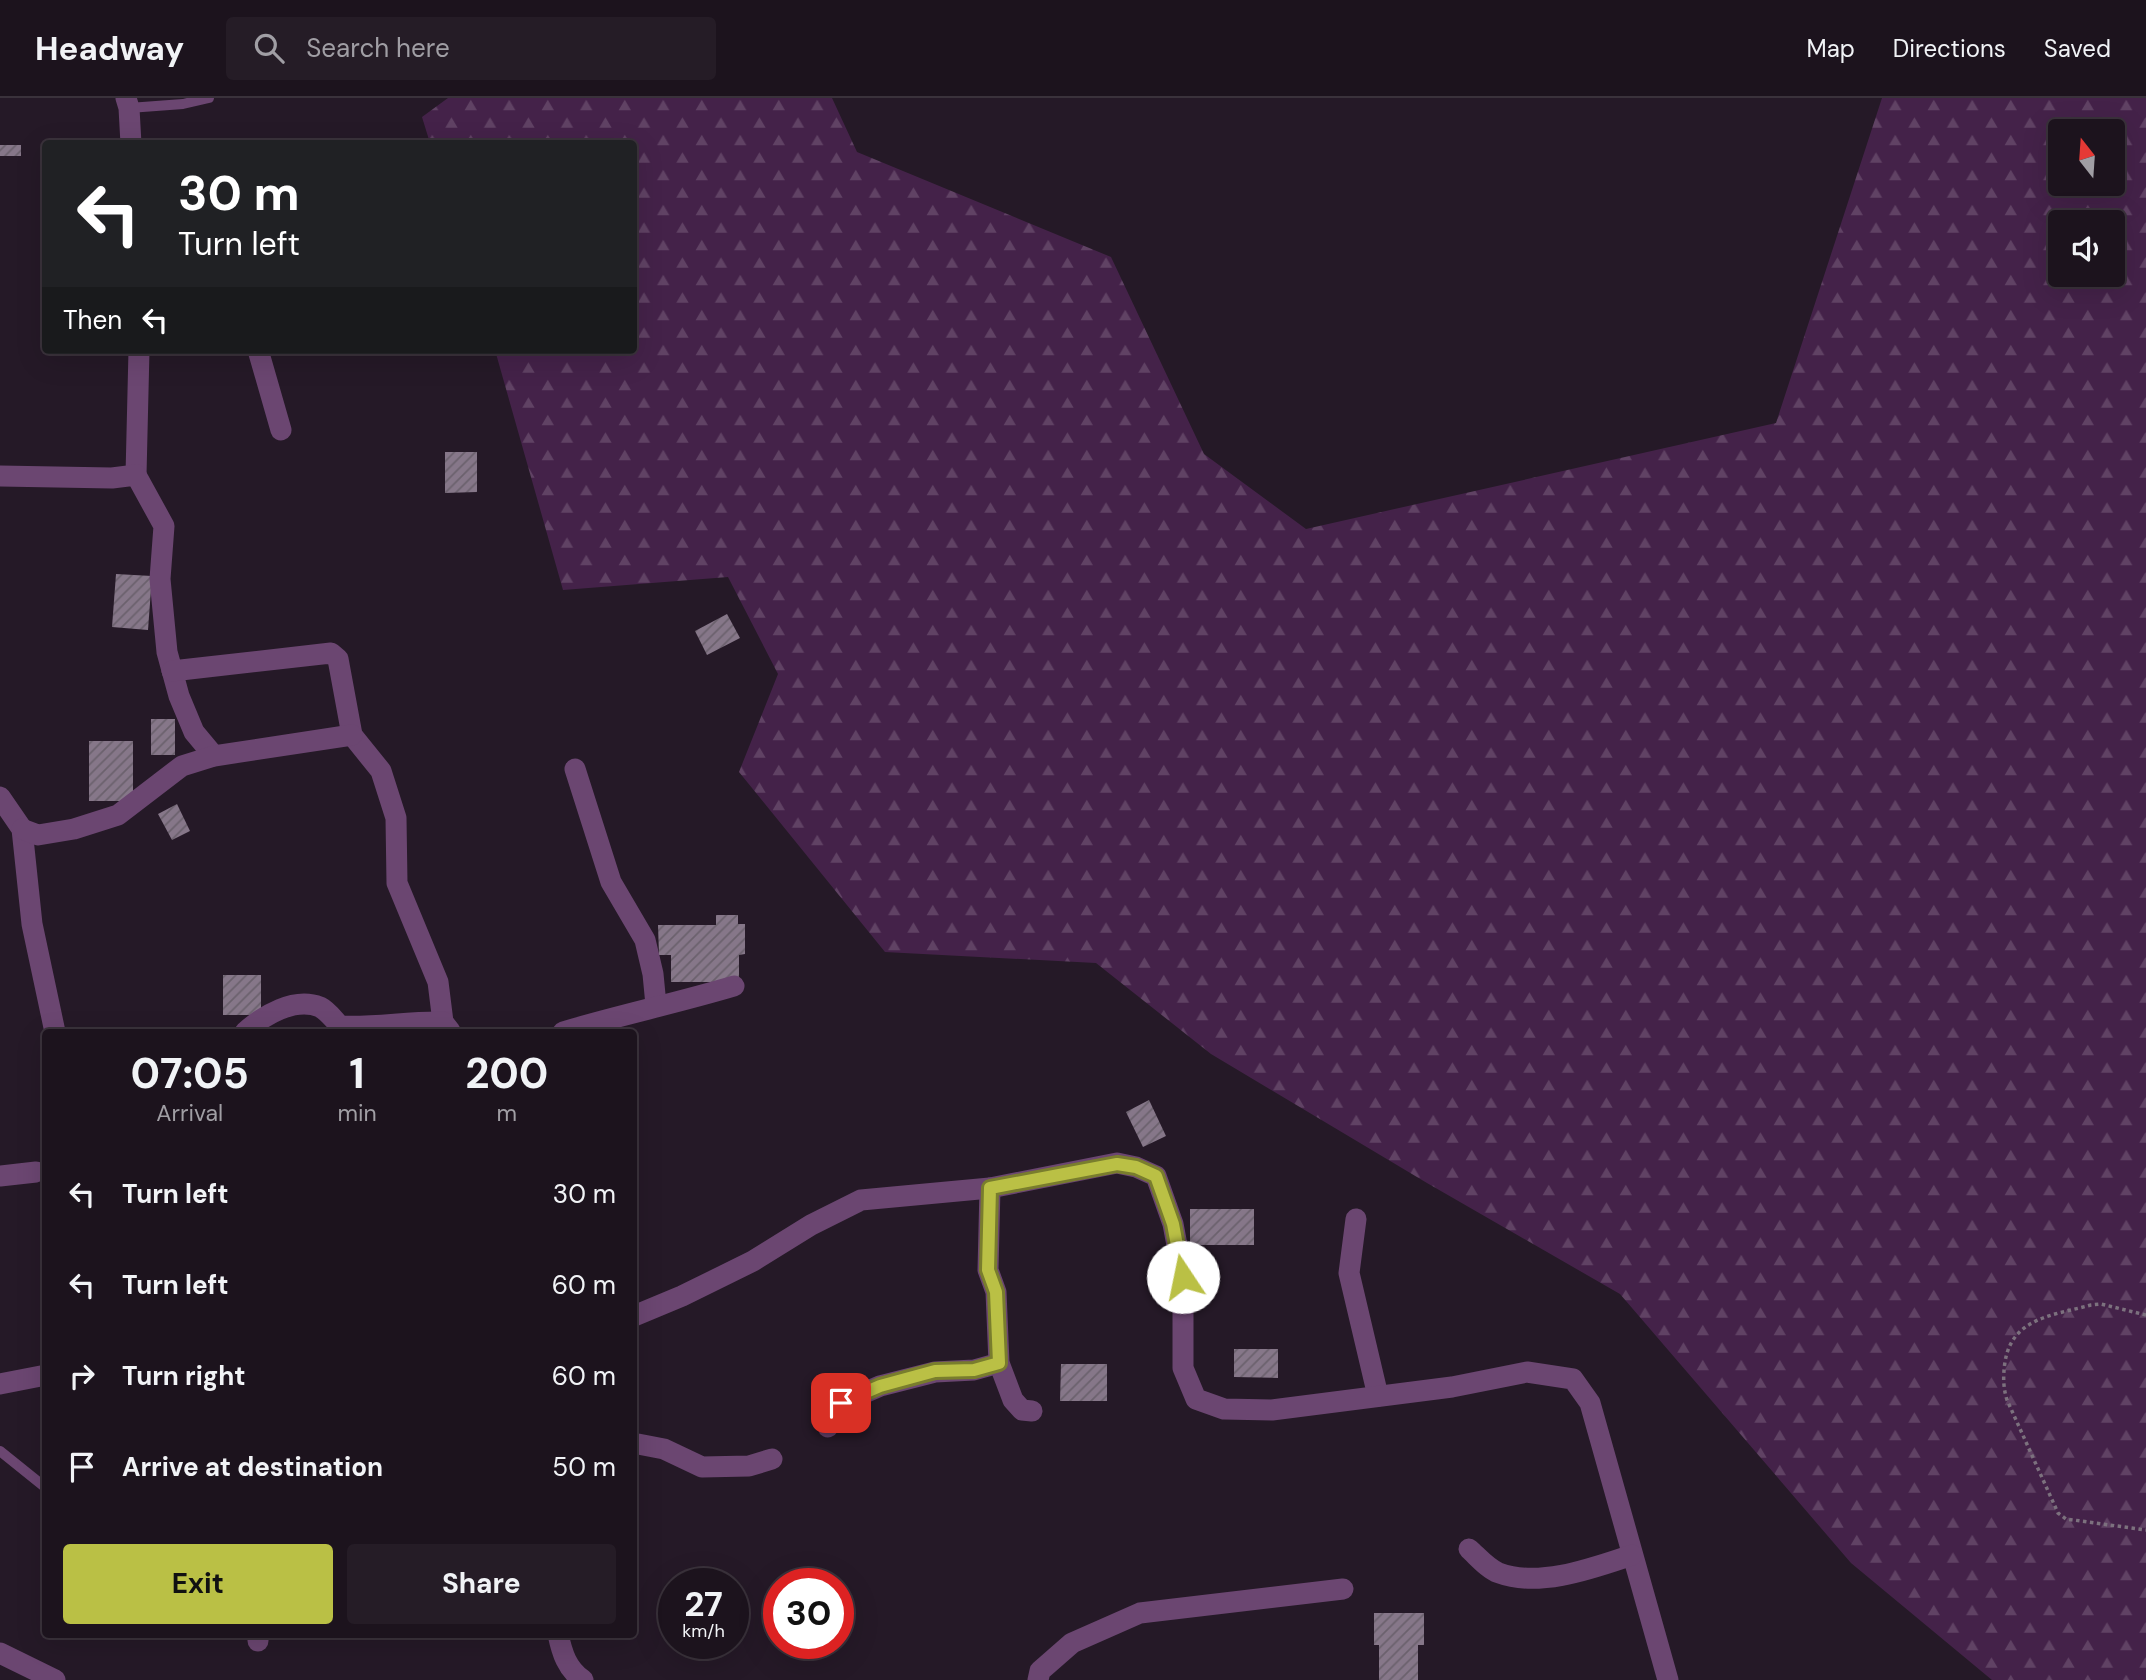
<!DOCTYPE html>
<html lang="en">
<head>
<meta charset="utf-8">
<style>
	body { margin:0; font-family:"DM Sans",sans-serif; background:#251c26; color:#f1f3f6; height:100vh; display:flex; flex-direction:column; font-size:26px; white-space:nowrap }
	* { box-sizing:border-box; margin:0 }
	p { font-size:23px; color:#a09ea4 }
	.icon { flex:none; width:38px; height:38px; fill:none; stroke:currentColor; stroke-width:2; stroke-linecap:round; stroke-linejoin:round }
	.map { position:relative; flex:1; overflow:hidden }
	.drawer { position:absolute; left:42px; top:931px; width:595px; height:609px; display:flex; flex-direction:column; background:#1c131d; border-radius:7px; box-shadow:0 7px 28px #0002,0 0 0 2px #3a323b }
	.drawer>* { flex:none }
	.hud { position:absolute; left:42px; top:42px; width:595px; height:214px; border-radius:7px; box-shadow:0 7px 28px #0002,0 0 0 2px #3a323b; background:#202124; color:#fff; overflow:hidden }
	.needle { width:46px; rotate:343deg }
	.tools { position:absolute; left:2048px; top:21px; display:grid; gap:14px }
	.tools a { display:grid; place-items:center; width:77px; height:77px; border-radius:7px; background:#1c131d; box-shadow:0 7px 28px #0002,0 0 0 2px #3a323b; font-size:35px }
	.speed { position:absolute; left:658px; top:1470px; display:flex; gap:14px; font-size:35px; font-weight:700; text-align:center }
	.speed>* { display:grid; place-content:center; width:91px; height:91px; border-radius:50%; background:#1c131d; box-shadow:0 7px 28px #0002,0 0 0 2px #3a323b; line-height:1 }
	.speed small { font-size:18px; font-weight:400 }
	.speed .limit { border:10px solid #d22; background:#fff; color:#111 }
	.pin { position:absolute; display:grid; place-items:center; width:60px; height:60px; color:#fff; margin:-30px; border-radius:14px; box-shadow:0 4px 10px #0006 }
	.me { position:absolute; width:77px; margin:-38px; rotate:349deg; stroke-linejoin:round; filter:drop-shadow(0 0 5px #0008) }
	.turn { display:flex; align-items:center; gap:24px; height:147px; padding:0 21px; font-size:32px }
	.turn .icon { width:91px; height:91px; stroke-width:2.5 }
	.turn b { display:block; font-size:49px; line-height:60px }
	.then { display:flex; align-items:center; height:66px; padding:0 21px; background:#0003; gap:14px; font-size:26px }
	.eta { display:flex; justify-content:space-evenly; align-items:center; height:119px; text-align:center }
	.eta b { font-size:42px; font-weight:700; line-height:49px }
	.primary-button { display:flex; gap:14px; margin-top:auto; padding:14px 21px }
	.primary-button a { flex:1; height:80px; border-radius:7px; background:#bac045; color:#111; font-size:28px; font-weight:700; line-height:80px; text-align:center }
	.primary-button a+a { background:#251c26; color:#f1f3f6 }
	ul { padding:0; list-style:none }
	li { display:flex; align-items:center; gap:21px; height:91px; padding:0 21px }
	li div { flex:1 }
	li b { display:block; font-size:26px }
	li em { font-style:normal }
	header { display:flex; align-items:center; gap:42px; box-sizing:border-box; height:98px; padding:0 35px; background:#1c131d; border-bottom:2px solid #3a323b }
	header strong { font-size:33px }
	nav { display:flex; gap:38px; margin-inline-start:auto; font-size:24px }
	.search { width:490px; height:63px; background:#251c26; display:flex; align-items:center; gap:18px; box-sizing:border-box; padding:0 24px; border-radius:7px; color:#a09ea4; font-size:26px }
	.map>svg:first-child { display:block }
</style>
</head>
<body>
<header>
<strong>Headway</strong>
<div class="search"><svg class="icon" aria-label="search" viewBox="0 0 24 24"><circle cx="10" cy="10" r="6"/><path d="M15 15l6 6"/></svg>Search here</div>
<nav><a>Map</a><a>Directions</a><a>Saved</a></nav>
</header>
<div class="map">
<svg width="2146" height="1582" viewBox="0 0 2146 1582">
	<defs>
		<pattern id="forest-firs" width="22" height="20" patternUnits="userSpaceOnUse" patternTransform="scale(1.75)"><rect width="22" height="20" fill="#442249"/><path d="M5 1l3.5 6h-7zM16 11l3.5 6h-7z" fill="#604264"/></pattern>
		<pattern id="building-hatch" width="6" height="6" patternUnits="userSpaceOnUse" patternTransform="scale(1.75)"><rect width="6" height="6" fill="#867789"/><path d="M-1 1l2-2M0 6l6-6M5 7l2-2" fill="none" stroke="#6b616d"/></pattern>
	</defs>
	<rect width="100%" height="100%" fill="#251927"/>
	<path fill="url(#forest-firs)" fill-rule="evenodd" d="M 448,0 L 832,0 L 857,54 L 1111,159 L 1204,356 L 1306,431 L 1776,325 L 1882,0 L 2146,0 L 2146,1582 L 1992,1582 L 1851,1465 L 1620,1196 L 1427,1085 L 1211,956 L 1096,865 L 885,854 L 739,674 L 778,576 L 728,479 L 563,492 L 495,252 L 634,252 L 634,46 L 430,45 L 422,19 ZM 2060,33 L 2112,33 L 2112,86 L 2060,86 ZM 2060,124 L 2112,124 L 2112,177 L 2060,177 Z"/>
	<g fill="url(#building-hatch)">
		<rect x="0" y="47" width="21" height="11"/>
		<polygon points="445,354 477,354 477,394 445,395"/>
		<polygon points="116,476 152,478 148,532 112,529"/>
		<polygon points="727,516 740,540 707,557 695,533"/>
		<rect x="151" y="621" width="24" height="36"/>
		<rect x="89" y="643" width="44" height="60"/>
		<polygon points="177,706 190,733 172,742 158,716"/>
		<polygon points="716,817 738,817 738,826 745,826 745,856 739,857 739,884 671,884 671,857 659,857 658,827 716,827"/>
		<rect x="223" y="877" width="38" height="40"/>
		<polygon points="1149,1002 1166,1038 1143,1049 1126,1014"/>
		<rect x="1190" y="1111" width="64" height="36"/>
		<polygon points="1234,1251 1278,1251 1278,1280 1234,1279"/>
		<polygon points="1061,1266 1107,1266 1107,1303 1060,1303"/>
		<polygon points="1374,1515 1424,1515 1424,1547 1418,1547 1418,1582 1379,1582 1379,1547 1374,1547"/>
	</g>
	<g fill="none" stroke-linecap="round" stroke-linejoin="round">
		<path stroke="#7c717e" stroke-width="3.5" stroke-dasharray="3.5 3.5" stroke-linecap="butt" d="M 2146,1217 L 2101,1206 L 2091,1207 C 2055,1217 2012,1219 2005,1264 C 2003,1278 2003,1289 2007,1302 L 2058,1415 L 2066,1421 L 2146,1432"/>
		<g stroke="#6b4671" stroke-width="10">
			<polyline points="129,10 183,6 209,0"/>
			<polyline points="0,1353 46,1390"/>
		</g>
		<g stroke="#6b4671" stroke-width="21">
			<polyline points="126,0 129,10 131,46"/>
			<polyline points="258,252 281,332"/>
			<polyline points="136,377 139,252"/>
			<polyline points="0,378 112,380 136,377 164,428 160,481 167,554 179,598 194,634 214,658"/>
			<polyline points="172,573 331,555 338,561 352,637 381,673 396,720 397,785 438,884 443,924"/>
			<polyline points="575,671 611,784 645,842 653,876 656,907"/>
			<polyline points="0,699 22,731 32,826 55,934"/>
			<polyline points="22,731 38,737 74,731 118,717 182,668 214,658 352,637"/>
			<path d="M 245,934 C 264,917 294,899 320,909 C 328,913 334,922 340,928 C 375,930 408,923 443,924 L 450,933"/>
			<path d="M 563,934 C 620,917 677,905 734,888"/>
			<polyline points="0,1078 36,1074"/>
			<polyline points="990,1090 988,1172 996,1194 999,1265 1013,1302 1022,1312 1032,1313"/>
			<polyline points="1356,1121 1349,1175 1378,1298"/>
			<polyline points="634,1218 682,1198 753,1163 811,1127 861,1102 990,1090 1117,1065 1136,1069 1156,1078 1173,1126 1183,1179 1183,1270 1196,1301 1224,1311 1272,1312 1452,1289 1527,1274 1573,1281 1590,1305 1668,1582"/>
			<polyline points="0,1286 46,1277"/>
			<polyline points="828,1329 841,1305 880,1288 935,1274 974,1272 999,1265"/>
			<polyline points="638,1346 664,1351 702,1369 749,1368 772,1361"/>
			<path d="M 1469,1451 C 1478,1459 1488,1471 1499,1475 C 1539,1490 1593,1470 1632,1457"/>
			<path d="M 558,1536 C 562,1555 567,1571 583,1582"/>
			<polyline points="258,1543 258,1536"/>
			<polyline points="0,1555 55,1582"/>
			<polyline points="1038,1582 1040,1573 1072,1545 1140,1515 1343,1491"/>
		</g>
	</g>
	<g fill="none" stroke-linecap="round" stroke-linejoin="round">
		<defs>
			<polyline id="route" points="841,1305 880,1288 935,1273 974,1272 999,1265 996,1194 988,1172 990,1090 1117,1066 1136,1069 1156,1078 1173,1126 1183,1179"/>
		</defs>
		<use href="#route" stroke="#797d2d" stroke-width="18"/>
		<use href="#route" stroke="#bac045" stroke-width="12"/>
	</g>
</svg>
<div class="tools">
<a><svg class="needle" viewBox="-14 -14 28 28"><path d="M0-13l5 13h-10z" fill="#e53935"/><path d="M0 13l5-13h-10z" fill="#a09ea4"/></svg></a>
<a><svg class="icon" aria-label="sound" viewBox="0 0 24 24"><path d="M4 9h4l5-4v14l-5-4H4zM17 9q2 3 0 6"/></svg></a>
</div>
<div class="speed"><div>27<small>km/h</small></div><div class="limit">30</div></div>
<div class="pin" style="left:841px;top:1305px;background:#d93025"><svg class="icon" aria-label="arrive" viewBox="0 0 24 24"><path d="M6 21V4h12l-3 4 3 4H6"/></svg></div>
<svg class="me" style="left:1183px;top:1179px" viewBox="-20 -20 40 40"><circle r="19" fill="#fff"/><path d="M0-13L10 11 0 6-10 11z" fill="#bac045"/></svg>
<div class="hud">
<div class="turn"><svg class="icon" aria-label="left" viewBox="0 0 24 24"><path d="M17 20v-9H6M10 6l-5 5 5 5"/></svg><div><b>30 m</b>Turn left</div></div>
<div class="then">Then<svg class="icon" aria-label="left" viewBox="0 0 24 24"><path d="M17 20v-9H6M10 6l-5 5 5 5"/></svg></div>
</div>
<section class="drawer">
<div class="eta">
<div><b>07:05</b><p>Arrival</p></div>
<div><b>1</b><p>min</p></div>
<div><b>200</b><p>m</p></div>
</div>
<ul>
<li><svg class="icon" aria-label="left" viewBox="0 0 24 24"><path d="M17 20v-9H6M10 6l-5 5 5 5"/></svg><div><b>Turn left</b></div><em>30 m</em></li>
<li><svg class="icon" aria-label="left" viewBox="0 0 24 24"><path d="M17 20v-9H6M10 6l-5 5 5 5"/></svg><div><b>Turn left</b></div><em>60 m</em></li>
<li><svg class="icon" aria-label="right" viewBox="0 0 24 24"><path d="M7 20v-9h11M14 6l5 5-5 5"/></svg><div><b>Turn right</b></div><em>60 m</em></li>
<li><svg class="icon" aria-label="arrive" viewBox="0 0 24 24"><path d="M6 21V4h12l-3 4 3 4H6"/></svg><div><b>Arrive at destination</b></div><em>50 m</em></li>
</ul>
<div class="primary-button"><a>Exit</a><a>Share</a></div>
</section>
</div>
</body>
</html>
